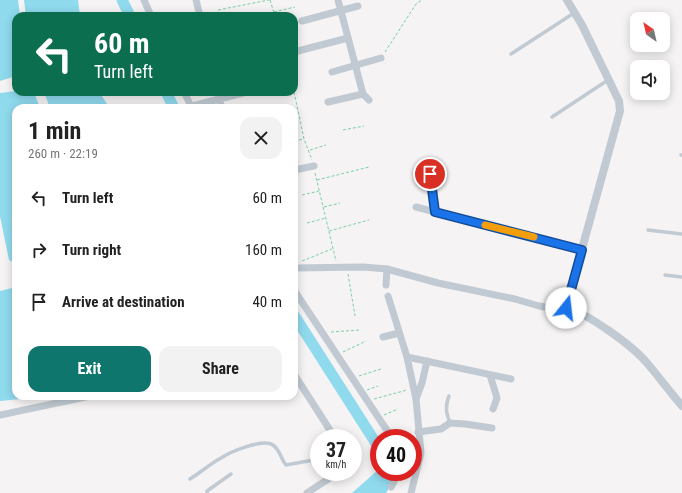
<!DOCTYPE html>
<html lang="en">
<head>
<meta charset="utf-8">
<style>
	body { margin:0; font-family:"Roboto Condensed",sans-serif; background:#f2f2f2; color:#222; height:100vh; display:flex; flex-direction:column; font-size:15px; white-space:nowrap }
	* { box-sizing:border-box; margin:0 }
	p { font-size:13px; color:#767676 }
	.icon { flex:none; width:22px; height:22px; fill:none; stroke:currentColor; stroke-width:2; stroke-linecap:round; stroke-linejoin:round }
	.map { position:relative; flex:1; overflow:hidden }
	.drawer { position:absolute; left:12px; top:104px; width:286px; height:296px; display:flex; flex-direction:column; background:#fff; border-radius:12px; box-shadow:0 2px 10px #0003 }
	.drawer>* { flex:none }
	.top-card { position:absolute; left:12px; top:12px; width:286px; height:84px; border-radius:12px; box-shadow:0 2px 10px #0003; background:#0b6e4f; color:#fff; overflow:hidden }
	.needle { width:26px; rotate:326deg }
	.buttons { position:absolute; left:630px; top:12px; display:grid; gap:8px }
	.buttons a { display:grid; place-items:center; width:40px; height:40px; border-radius:8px; background:#fff; box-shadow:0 2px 10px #0003; font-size:20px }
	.speed { position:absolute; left:310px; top:429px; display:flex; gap:8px; font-size:20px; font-weight:700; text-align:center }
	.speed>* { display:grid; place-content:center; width:52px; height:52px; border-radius:50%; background:#fff; box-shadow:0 2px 10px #0003; line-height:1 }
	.speed small { font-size:10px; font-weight:400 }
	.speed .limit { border:6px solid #d22; background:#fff; color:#111 }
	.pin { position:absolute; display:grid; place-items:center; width:34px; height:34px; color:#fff; margin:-17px; border:2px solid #fff; border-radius:50%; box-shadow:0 1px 4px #0007 }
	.me { position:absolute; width:44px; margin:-22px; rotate:16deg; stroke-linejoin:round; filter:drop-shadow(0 0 3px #0008) }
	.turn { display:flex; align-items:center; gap:14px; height:84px; padding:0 16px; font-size:18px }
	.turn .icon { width:52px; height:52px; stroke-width:2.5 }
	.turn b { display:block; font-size:28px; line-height:34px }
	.round { display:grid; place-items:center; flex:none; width:42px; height:42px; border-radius:12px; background:#f2f2f2 }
	.overview { display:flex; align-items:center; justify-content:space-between; height:68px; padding:0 16px }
	h1 { font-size:24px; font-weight:700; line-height:30px }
	.action { display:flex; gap:8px; margin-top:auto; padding:8px 16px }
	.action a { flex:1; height:46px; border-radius:12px; background:#0f766e; color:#fff; font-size:16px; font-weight:700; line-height:46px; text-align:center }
	.action a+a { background:#f2f2f2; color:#222 }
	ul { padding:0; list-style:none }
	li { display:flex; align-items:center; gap:12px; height:52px; padding:0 16px }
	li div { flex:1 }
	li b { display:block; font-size:15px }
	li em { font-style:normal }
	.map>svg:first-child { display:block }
</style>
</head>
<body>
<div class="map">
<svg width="682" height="493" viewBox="0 0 682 493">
	<rect width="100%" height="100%" fill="#f5f3f3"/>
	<g fill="#90daee">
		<polygon points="0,0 18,0 20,16 16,16 16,76 0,81"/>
		<polygon points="24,0 78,0 80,16 26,16"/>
		<polygon points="16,91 16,92 34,92 40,108 16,108 16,264 9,260 0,216 0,93"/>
		<polygon points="44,92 99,92 110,108 50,108"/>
		<polygon points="16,287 16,396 36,396 30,398 0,401 0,291"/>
		<polygon points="379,469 379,472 397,472 397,475 386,493 352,493"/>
	</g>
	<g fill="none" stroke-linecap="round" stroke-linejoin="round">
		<g stroke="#90daee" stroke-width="11">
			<polyline points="122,0 130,16"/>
			<polyline points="166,92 174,108"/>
			<polyline points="294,315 379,448"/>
		</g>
		<g stroke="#7ad0a6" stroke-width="1" stroke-dasharray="3 2" stroke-linecap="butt">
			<polyline points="270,0 275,16"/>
			<polyline points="218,10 269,0"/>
			<polyline points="274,12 295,7"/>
			<polyline points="385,52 416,4 422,0"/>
			<polyline points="294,92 304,139 312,160"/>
			<polyline points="294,116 298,115"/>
			<polyline points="343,130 364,126"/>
			<polyline points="294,141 304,139"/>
			<polyline points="310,150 326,145"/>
			<polyline points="315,173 336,261"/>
			<polyline points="317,180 369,167"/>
			<polyline points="302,195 319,191"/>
			<polyline points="324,207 340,203"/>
			<polyline points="307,223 326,218"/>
			<polyline points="329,231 369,220"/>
			<polyline points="302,261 332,249"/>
			<polyline points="348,274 355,316"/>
			<polyline points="331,332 360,330"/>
			<polyline points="343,352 366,341"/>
			<polyline points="359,376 381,369"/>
			<polyline points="367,390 378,386"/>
			<polyline points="374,399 407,390"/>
			<polyline points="384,415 398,409"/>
		</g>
		<g stroke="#c1cad2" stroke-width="3.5">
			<polyline points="511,54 574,13"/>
			<polyline points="552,117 608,80"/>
			<polyline points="681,155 682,155"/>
			<polyline points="430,174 435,211"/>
			<polyline points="648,230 682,234"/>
			<polyline points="665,275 682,277"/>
			<path d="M 449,396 C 445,406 446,413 450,423"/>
			<path d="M 190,479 C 201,472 210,464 221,458 C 230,452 263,438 273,445 C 280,450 281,459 286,465 L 319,459"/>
			<polyline points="207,493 207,491 231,474"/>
		</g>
		<g stroke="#c1cad2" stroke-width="7">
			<polyline points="144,0 151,16"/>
			<polyline points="196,0 200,16"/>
			<polyline points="338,0 363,94 369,100"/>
			<polyline points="302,21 358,6"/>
			<polyline points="294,52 348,38"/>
			<polyline points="332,72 381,58"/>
			<polyline points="184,92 192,108"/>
			<polyline points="219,99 222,108"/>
			<polyline points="328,102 363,94"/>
			<polyline points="192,106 247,92"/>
			<polyline points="294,170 314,166"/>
			<polyline points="416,207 582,250"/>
			<polyline points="294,268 363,267 387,269 438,283 515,299 539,306 556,309 566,307"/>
			<polyline points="386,285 387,269"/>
			<polyline points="294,290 392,438"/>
			<polyline points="388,296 407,357 416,399 421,453 411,493"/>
			<polyline points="383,337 399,333"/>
			<polyline points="407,357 511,379"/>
			<polyline points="294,374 335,438"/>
			<polyline points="490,375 497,398 493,409"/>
			<polyline points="416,399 422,383 427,361"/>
			<polyline points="0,415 90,396"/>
			<polyline points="418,432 441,429 450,423 465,424 492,428"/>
			<polyline points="391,487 399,472"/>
			<polyline points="307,493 339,472"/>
		</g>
		<path stroke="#c1cad2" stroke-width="8" d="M 567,0 L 582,25 L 619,101 L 620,111 L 566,307 C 588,314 632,345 647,363 C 659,377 670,392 682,406"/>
	</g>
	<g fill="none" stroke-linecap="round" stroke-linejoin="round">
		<defs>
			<polyline id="route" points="430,174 435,212 582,250 566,308"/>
		</defs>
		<use href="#route" stroke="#114b97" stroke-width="10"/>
		<use href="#route" stroke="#1a73e8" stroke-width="7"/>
		<polyline stroke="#f59e0b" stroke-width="7" points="485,225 534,237"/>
	</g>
</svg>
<div class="buttons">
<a><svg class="needle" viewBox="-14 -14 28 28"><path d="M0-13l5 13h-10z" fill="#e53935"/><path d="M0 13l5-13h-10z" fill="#767676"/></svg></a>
<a><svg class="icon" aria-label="sound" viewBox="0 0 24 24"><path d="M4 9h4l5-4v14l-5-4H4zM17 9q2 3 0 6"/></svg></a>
</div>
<div class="speed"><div>37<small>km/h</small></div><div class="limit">40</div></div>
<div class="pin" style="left:430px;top:174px;background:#d93025"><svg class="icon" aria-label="arrive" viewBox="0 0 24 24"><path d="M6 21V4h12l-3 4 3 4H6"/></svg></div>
<svg class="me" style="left:566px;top:308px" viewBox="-20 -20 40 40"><circle r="19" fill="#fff"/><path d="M0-13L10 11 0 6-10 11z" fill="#1a73e8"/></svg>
<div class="top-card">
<div class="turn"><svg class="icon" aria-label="left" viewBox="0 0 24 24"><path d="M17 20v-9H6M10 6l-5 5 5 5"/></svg><div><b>60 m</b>Turn left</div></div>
</div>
<section class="drawer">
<div class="overview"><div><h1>1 min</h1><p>260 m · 22:19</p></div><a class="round"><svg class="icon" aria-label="close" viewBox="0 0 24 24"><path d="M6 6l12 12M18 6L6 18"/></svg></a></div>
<ul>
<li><svg class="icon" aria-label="left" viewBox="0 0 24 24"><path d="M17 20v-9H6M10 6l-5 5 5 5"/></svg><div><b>Turn left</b></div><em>60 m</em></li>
<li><svg class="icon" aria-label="right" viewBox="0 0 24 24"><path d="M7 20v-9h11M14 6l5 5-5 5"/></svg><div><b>Turn right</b></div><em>160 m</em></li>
<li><svg class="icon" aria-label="arrive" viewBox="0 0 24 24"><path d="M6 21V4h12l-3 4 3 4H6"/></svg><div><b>Arrive at destination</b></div><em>40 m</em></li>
</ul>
<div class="action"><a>Exit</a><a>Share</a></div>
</section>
</div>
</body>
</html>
